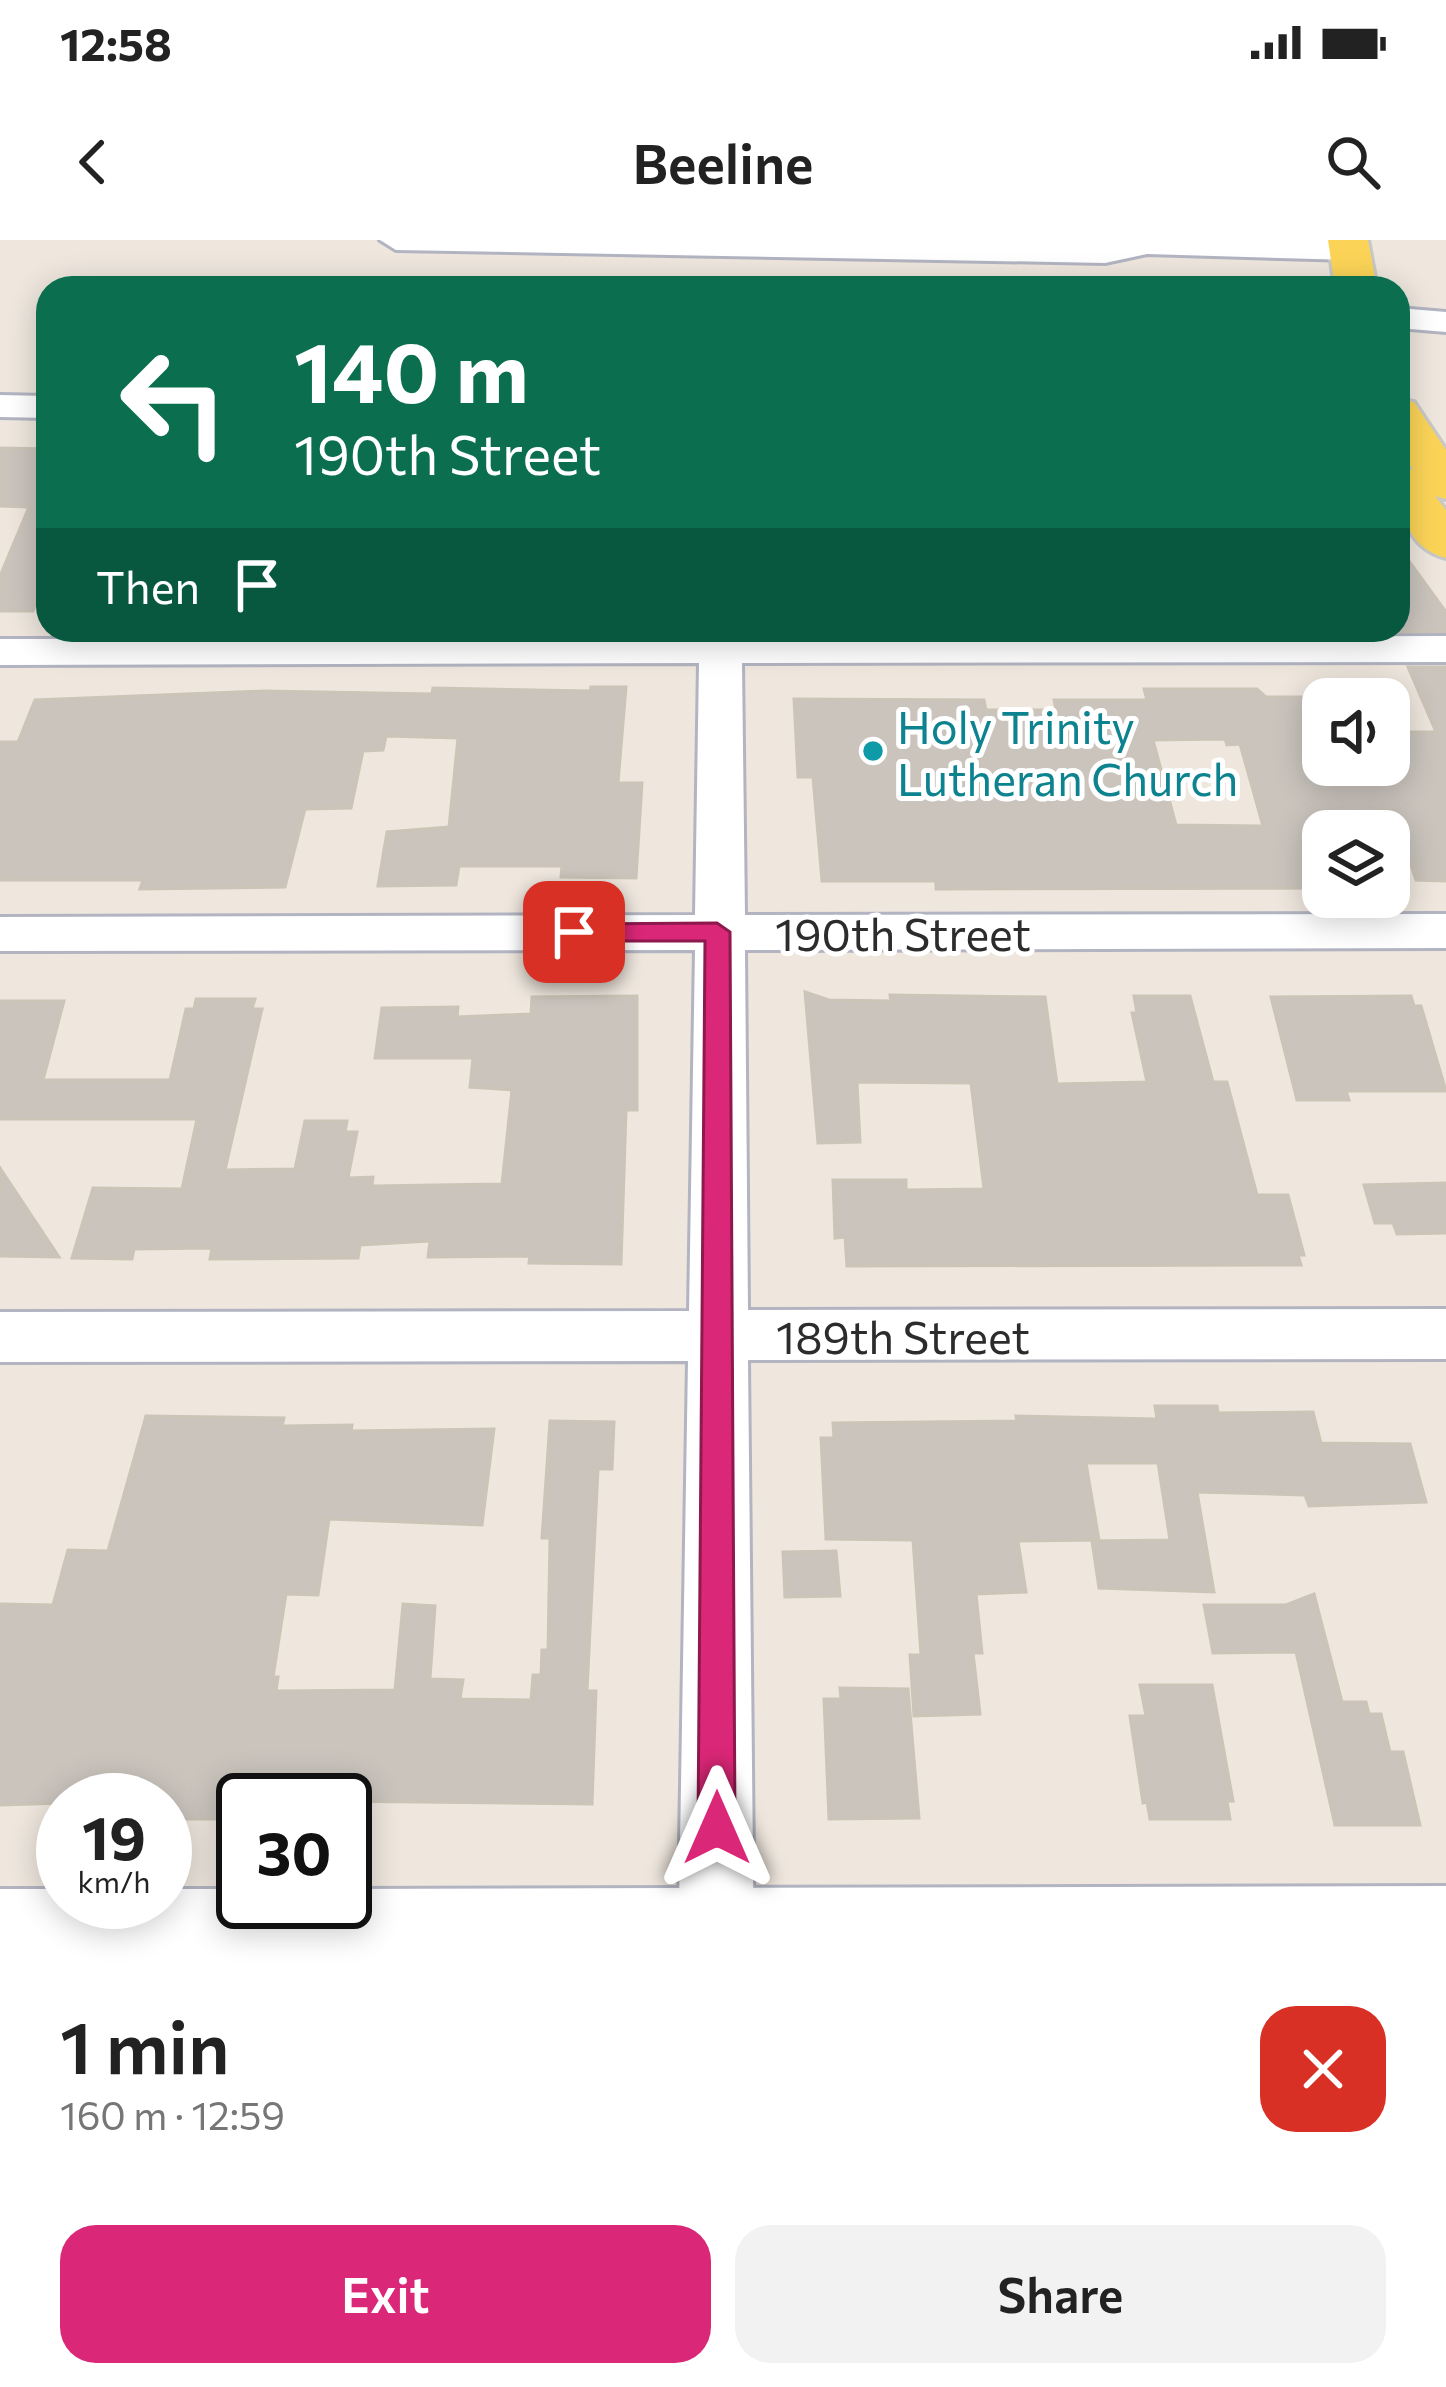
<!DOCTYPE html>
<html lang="en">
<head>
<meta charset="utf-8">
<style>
	body { margin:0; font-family:Commissioner,sans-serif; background:#f2f2f2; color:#222; height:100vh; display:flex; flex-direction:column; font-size:45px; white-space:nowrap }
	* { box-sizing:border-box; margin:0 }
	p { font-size:39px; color:#767676 }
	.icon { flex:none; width:66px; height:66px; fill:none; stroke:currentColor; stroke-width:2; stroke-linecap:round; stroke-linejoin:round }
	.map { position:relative; height:1727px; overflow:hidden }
	.side { display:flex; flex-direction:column; background:#fff; flex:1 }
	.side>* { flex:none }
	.banner { position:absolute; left:36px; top:36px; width:1374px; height:366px; border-radius:36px; box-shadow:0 6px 30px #0003; background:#0b6e4f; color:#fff; overflow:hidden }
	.fabs { position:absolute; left:1302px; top:438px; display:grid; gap:24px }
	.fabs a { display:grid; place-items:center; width:108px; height:108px; border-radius:24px; background:#fff; box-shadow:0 6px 30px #0003; font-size:60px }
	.speed { position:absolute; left:36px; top:1533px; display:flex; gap:24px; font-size:60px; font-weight:700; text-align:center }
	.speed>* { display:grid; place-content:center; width:156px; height:156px; border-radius:50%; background:#fff; box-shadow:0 6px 30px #0003; line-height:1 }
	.speed small { font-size:30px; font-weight:400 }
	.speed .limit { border:6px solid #111; border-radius:18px; background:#fff; color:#111 }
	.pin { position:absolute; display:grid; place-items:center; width:102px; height:102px; color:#fff; margin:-51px; border-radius:24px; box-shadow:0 6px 18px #0006 }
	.me { position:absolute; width:132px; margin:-66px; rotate:0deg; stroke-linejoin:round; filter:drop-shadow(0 0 9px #0008) }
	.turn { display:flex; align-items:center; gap:42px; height:252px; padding:0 60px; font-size:54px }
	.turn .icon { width:156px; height:156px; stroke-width:2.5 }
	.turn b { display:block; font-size:84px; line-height:102px }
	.then { display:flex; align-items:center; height:114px; padding:0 60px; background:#0003; gap:24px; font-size:45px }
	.round { display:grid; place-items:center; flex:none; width:126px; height:126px; border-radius:36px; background:#f2f2f2 }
	.headline { display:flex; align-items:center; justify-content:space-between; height:204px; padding:0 60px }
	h1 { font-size:72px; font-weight:600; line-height:90px }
	.action { display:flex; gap:24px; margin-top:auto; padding:24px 60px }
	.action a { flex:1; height:138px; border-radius:36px; background:#db2777; color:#fff; font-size:48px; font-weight:600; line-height:138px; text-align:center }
	.action a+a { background:#f2f2f2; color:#222 }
	.status { display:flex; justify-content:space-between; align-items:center; height:84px; padding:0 60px; background:#fff; direction:ltr }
	.status svg { height:33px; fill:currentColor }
	header { display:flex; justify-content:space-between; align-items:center; height:156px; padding:0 60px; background:#fff; font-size:54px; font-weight:600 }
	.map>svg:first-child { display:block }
</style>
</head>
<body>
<div class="status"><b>12:58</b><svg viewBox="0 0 49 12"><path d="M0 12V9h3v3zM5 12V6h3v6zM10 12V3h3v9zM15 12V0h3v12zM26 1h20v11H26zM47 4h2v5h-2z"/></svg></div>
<header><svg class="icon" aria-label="back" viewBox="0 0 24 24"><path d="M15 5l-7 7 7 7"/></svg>Beeline<svg class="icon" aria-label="search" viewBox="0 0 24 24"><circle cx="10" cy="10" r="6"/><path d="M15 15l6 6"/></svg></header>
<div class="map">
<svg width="1446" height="1727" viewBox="0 0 1446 1727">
	<rect width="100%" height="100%" fill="#efe7de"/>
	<g fill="#cac4bd" stroke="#cbc4b7" stroke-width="3" fill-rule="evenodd">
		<polygon points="0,208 48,209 48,332 33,371 0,371 0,336 29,267 0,266"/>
		<polygon points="1398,306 1446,372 1446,392 1398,392"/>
		<path d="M 1408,427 L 1446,427 L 1446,641 L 1416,640 L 1393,571 L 1323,573 L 1323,648 L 936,649 L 936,641 L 822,641 L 813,537 L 798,537 L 794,459 L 984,460 L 986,470 L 1056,470 L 1054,460 L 1147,460 L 1144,449 L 1257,449 L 1266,457 L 1348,457 L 1323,459 L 1323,525 L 1389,525 L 1389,492 L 1436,492 ZM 1225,499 L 1227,505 L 1240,504 L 1263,586 L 1176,585 L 1153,500 Z"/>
		<polygon points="591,447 626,447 618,543 642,543 636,638 561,637 562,626 459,626 456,645 378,646 387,592 449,587 458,498 386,496 383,510 363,511 351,568 305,569 285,647 140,649 143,640 0,640 0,502 18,502 35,460 264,451 432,454 433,448 590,451"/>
		<polygon points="805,752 829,760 891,761 890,755 1045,757 1057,844 1147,842 1132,773 1137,773 1134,756 1190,756 1213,842 1227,842 1257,955 1288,955 1304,1015 1298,1015 1301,1025 847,1026 845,997 835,998 833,940 906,940 906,950 984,949 971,843 857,842 860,902 818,903"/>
		<polygon points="637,756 637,870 626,870 621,1024 529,1023 530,1016 428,1017 430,1001 360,1005 358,1018 210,1019 212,1008 134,1009 132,1019 72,1018 93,948 182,949 197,879 0,879 0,761 64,761 43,840 170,840 186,769 194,769 196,759 255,759 252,769 262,769 225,930 295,929 305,881 347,881 345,892 357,892 348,938 373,937 372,946 502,944 512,850 470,847 473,818 375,818 382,768 458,767 457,777 531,774 532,757"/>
		<polygon points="1411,756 1414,766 1421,766 1446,851 1346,851 1349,860 1297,860 1271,757"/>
		<polygon points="0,928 59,1017 0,1016"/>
		<polygon points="1446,943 1446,993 1397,994 1393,983 1375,983 1364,945"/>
		<polygon points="1155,1166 1217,1166 1218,1173 1313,1172 1321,1203 1410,1204 1426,1262 1309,1266 1305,1255 1197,1252 1214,1352 1099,1348 1092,1301 1170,1300 1158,1223 1086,1223 1099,1300 1018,1301 1026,1352 976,1354 982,1413 973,1413 980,1474 914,1476 910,1415 921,1415 913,1300 826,1299 821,1198 834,1198 833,1183 1017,1181 1016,1176 1157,1179"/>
		<polygon points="146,1176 284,1178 282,1186 352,1185 351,1191 494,1189 482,1285 329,1279 318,1355 286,1354 273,1437 278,1437 276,1451 395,1450 403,1364 435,1366 430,1439 463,1440 460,1459 531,1460 533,1435 541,1435 542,1410 548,1410 550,1298 542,1298 550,1181 614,1182 612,1229 598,1229 587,1451 596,1451 592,1564 243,1560 243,1579 165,1579 165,1560 0,1565 0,1364 53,1365 68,1310 108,1311"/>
		<polygon points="836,1311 840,1356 785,1357 783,1312"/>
		<polygon points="1314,1354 1342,1462 1366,1462 1369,1474 1381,1474 1390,1512 1403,1512 1420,1585 1335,1585 1296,1412 1213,1413 1204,1365 1286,1365"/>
		<polygon points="1140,1445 1212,1445 1233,1561 1227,1561 1230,1579 1150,1579 1147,1562 1143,1563 1130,1476 1146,1476"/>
		<polygon points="840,1448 908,1449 919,1578 829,1579 824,1459 841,1459"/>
	</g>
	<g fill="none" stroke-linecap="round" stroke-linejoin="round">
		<defs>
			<g id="street">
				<polygon points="380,0 1343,0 1362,3 1366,10 1350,20 1147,14 1105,23 396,10"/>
				<polygon points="1398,68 1446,72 1446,92 1398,88"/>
				<polygon points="0,155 48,156 48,178 0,177"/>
				<polygon points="700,390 742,390 742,398 1446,396 1446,422 742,423 745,675 1446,674 1446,708 745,710 748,1070 1446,1069 1446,1119 748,1120 754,1727 678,1727 688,1121 0,1122 0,1072 689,1071 695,710 0,711 0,677 695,675 699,423 0,425 0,399 700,398"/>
			</g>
			<polygon id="secondary" points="1446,1646 1446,1727 0,1727 0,1649 63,1649 63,1662 165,1662 165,1649 243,1649 243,1662 345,1662 345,1649"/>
			<g id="primary">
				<polygon points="1328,0 1368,0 1377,48 1335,48"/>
				<path d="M 1398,159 L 1414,162 L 1446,210 L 1446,259 L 1435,256 L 1446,270 L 1446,318 C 1403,307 1398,264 1398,226 L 1413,230 L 1398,207 Z"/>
			</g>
		</defs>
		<use href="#street" stroke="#b2b4c1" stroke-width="6"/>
		<use href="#secondary" stroke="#b2b4c1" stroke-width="6"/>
		<use href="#primary" stroke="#c8c8c8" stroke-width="6"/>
		<use href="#street" fill="#fff" fill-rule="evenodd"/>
		<use href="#secondary" fill="#fff" fill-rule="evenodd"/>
		<use href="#primary" fill="#fbd457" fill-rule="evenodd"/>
	</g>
	<polygon fill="#db2777" stroke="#8e194d" stroke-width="3" points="717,683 730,692 735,1588 730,1601 717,1606 704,1601 698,1588 705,701 574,701 561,692 574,684"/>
	<circle fill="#0f9aa8" stroke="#fff" stroke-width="4.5" cx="873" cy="511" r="12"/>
	<g text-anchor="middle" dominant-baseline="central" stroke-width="10" stroke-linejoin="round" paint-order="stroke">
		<g font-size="45" fill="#0d838f" stroke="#fff" text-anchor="start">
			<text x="897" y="485">Holy Trinity<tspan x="897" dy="52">Lutheran Church</tspan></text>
		</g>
		<g font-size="45" fill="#2c2c2c" stroke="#fff">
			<text x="903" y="692">190th Street</text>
			<text x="903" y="1095">189th Street</text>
		</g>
	</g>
</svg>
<div class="fabs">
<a><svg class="icon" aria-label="sound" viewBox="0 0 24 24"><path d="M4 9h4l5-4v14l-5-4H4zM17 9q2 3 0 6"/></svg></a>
<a><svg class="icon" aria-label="layers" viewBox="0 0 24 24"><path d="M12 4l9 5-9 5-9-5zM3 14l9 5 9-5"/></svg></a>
</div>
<div class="speed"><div>19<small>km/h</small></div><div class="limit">30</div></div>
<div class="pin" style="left:574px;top:692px;background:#d93025"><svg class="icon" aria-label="arrive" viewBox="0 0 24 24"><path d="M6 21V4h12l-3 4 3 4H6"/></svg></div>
<svg class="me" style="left:717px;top:1588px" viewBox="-20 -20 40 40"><path d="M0-17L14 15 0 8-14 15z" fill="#db2777" stroke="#fff" stroke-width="4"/></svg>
<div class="banner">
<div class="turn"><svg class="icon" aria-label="left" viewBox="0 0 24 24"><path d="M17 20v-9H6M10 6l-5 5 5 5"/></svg><div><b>140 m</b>190th Street</div></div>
<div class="then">Then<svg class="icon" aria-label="arrive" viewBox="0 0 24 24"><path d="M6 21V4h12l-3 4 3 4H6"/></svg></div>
</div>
</div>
<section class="side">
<div class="headline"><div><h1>1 min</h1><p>160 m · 12:59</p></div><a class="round" style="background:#d93025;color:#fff"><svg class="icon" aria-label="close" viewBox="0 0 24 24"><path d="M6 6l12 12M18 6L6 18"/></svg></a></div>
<div class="action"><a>Exit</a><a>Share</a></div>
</section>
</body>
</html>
